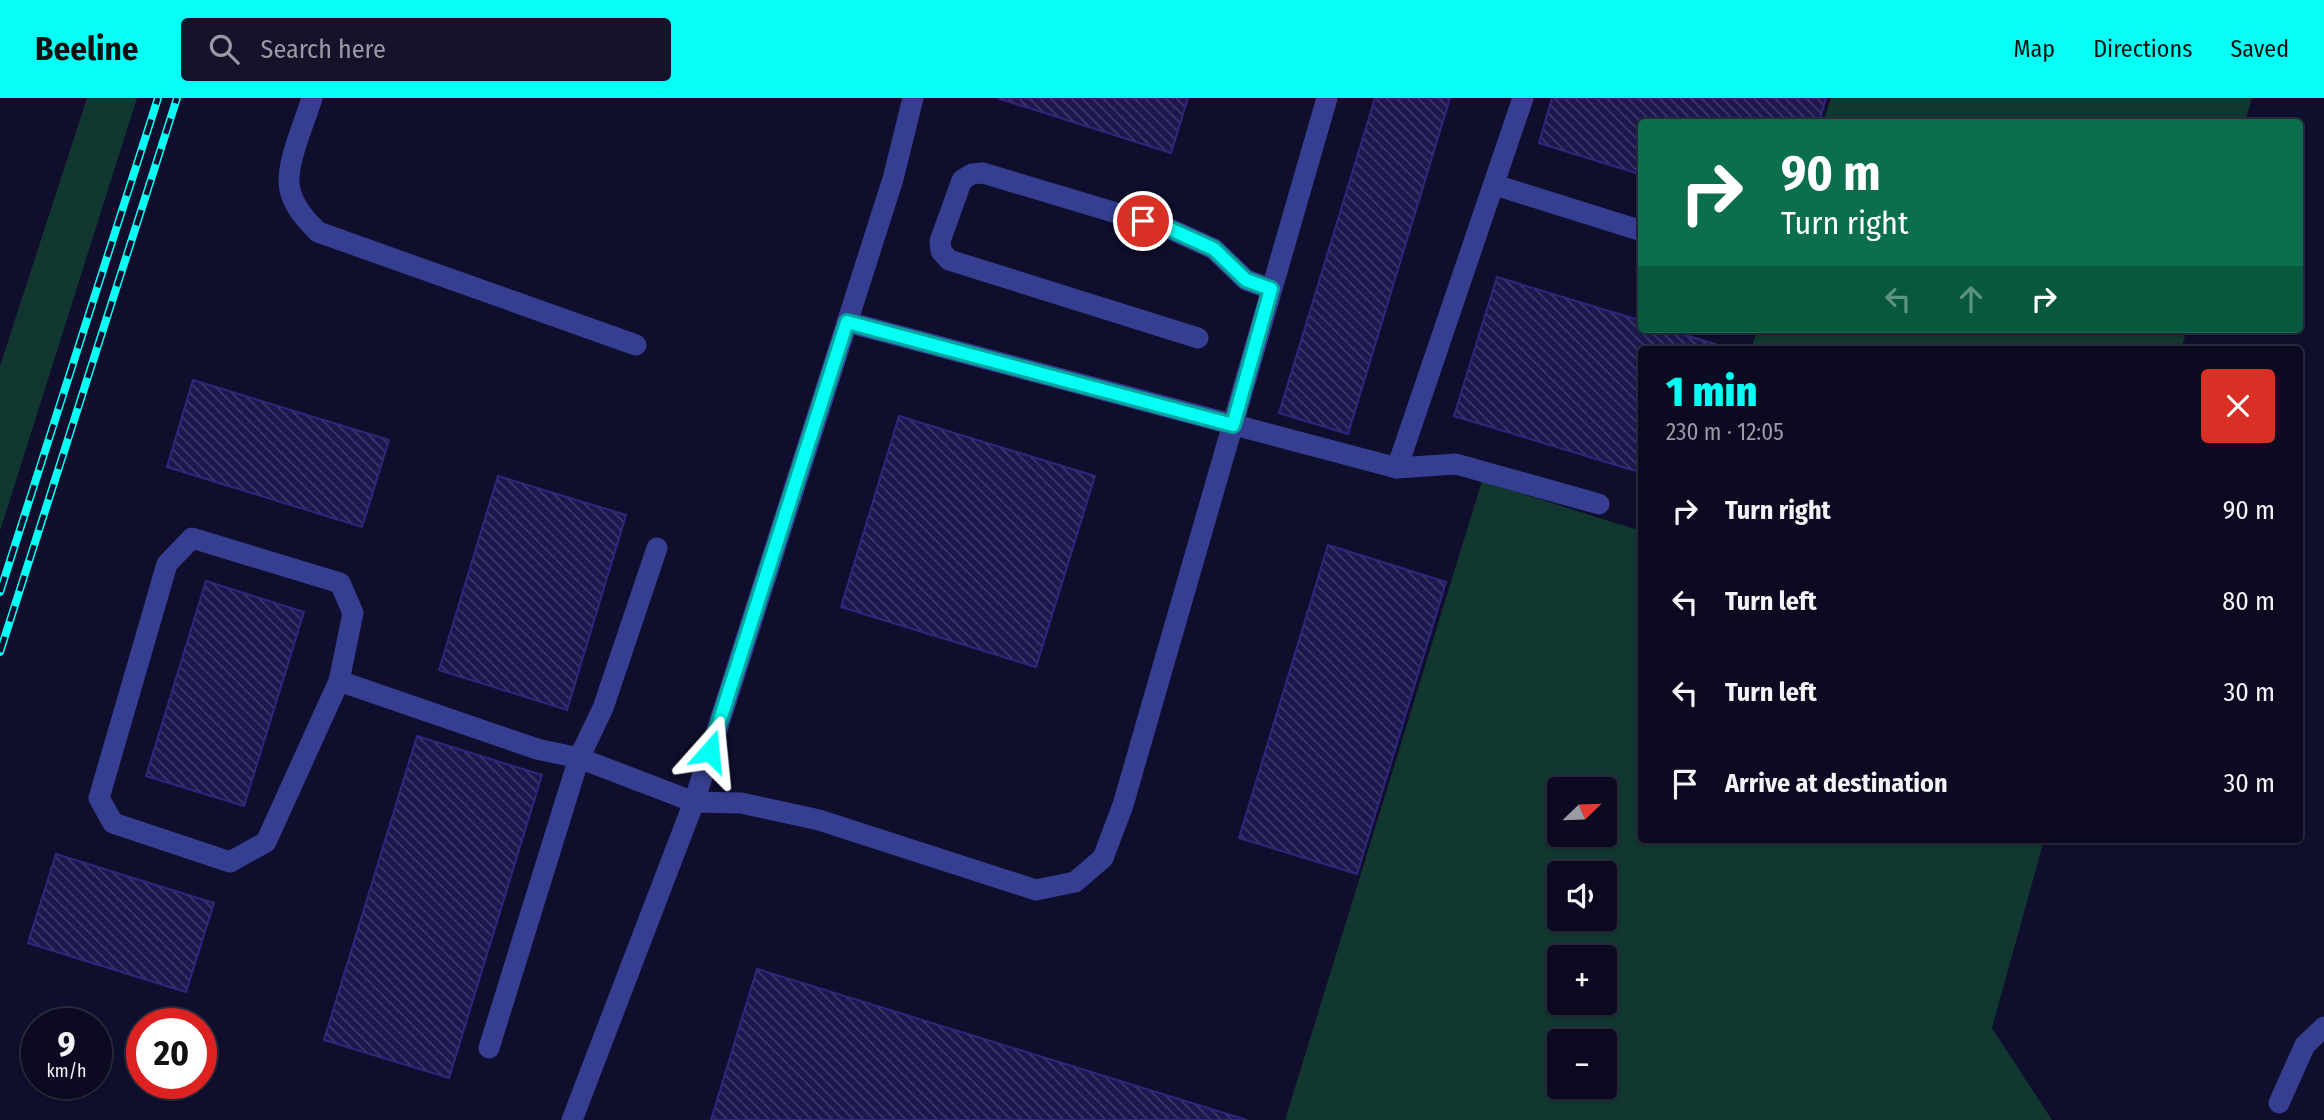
<!DOCTYPE html>
<html lang="en">
<head>
<meta charset="utf-8">
<style>
	body { margin:0; font-family:"Fira Sans Condensed",sans-serif; background:#14132a; color:#f1f3f6; height:100vh; display:flex; flex-direction:column; font-size:26px; white-space:nowrap }
	* { box-sizing:border-box; margin:0 }
	p { font-size:23px; color:#9a9aa5 }
	.icon { flex:none; width:38px; height:38px; fill:none; stroke:currentColor; stroke-width:2; stroke-linecap:round; stroke-linejoin:round }
	.map { position:relative; flex:1; overflow:hidden }
	.side { position:absolute; left:1638px; top:248px; width:665px; height:497px; display:flex; flex-direction:column; background:#0b0a21; border-radius:7px; box-shadow:0 2px 5px #0004,0 0 0 2px #2b2b3f }
	.side>* { flex:none }
	.top-card { position:absolute; left:1638px; top:21px; width:665px; height:214px; border-radius:7px; box-shadow:0 2px 5px #0004,0 0 0 2px #2b2b3f; background:#0b6e4f; color:#fff; overflow:hidden }
	.needle { width:46px; rotate:67deg }
	.controls { position:absolute; left:1547px; top:679px; display:grid; gap:14px }
	.controls a { display:grid; place-items:center; width:70px; height:70px; border-radius:7px; background:#0b0a21; box-shadow:0 2px 5px #0004,0 0 0 2px #2b2b3f; font-size:35px }
	.speed { position:absolute; left:21px; top:910px; display:flex; gap:14px; font-size:35px; font-weight:700; text-align:center }
	.speed>* { display:grid; place-content:center; width:91px; height:91px; border-radius:50%; background:#0b0a21; box-shadow:0 2px 5px #0004,0 0 0 2px #2b2b3f; line-height:1 }
	.speed small { font-size:18px; font-weight:400 }
	.speed .limit { border:10px solid #d22; background:#fff; color:#111 }
	.pin { position:absolute; display:grid; place-items:center; width:60px; height:60px; color:#fff; margin:-30px; border:4px solid #fff; border-radius:50%; box-shadow:0 2px 7px #0007 }
	.me { position:absolute; width:77px; margin:-38px; rotate:18deg; stroke-linejoin:round; filter:drop-shadow(0 0 5px #0008) }
	.turn { display:flex; align-items:center; gap:24px; height:147px; padding:0 28px; font-size:32px }
	.turn .icon { width:91px; height:91px; stroke-width:2.5 }
	.turn b { display:block; font-size:49px; line-height:60px }
	.lanes { display:flex; align-items:center; height:66px; padding:0 28px; background:#0003; justify-content:center; gap:35px; direction:ltr }
	.lanes .off { opacity:.35 }
	.round { display:grid; place-items:center; flex:none; width:74px; height:74px; border-radius:7px; background:#14132a }
	.summary { display:flex; align-items:center; justify-content:space-between; height:119px; padding:0 28px }
	h1 { font-size:42px; font-weight:800; line-height:52px; color:#06fff5 }
	ul { padding:0; list-style:none }
	li { display:flex; align-items:center; gap:21px; height:91px; padding:0 28px }
	li div { flex:1 }
	li b { display:block; font-size:26px }
	li em { font-style:normal }
	header { display:flex; align-items:center; gap:42px; box-sizing:border-box; height:98px; padding:0 35px; background:#06fff5; color:#111 }
	header strong { font-size:33px }
	nav { display:flex; gap:38px; margin-inline-start:auto; font-size:24px }
	.search { width:490px; height:63px; background:#14132a; display:flex; align-items:center; gap:18px; box-sizing:border-box; padding:0 24px; border-radius:7px; color:#9a9aa5; font-size:26px }
	.map>svg:first-child { display:block }
</style>
</head>
<body>
<header>
<strong>Beeline</strong>
<div class="search"><svg class="icon" aria-label="search" viewBox="0 0 24 24"><circle cx="10" cy="10" r="6"/><path d="M15 15l6 6"/></svg>Search here</div>
<nav><a>Map</a><a>Directions</a><a>Saved</a></nav>
</header>
<div class="map">
<svg width="2324" height="1022" viewBox="0 0 2324 1022">
	<defs>
		<pattern id="building-back-hatch" width="6" height="6" patternUnits="userSpaceOnUse" patternTransform="scale(1.75)"><rect width="6" height="6" fill="#1c184f"/><path d="M-1 5l2 2M0 0l6 6M5-1l2 2" fill="none" stroke="#3c3969"/></pattern>
	</defs>
	<rect width="100%" height="100%" fill="#0f0e2c"/>
	<g fill="#113730" fill-rule="evenodd">
		<polygon points="87,0 137,0 0,433 0,268"/>
		<polygon points="1831,0 2252,0 2245,24 1823,24"/>
		<polygon points="1757,231 2187,231 2181,252 1751,252"/>
		<path d="M 1482,383 L 1641,433 L 1642,742 L 2044,742 L 1992,930 L 2052,1022 L 1285,1022 ZM 1559,691 L 1605,691 L 1605,737 L 1559,737 ZM 1559,775 L 1605,775 L 1605,821 L 1559,821 ZM 1559,859 L 1605,859 L 1605,905 L 1559,905 ZM 1559,943 L 1605,943 L 1605,989 L 1559,989 Z"/>
	</g>
	<g fill="url(#building-back-hatch)" stroke="#2d287e" stroke-width="2">
		<polygon points="997,0 1188,0 1171,55"/>
		<polygon points="1375,0 1450,0 1348,336 1279,315"/>
		<polygon points="1552,0 1826,0 1819,24 1642,24 1642,77 1539,45"/>
		<polygon points="1497,179 1642,223 1642,231 1666,231 1734,252 1642,252 1642,375 1454,318"/>
		<polygon points="193,282 389,342 362,429 167,369"/>
		<polygon points="899,318 1095,378 1036,569 841,509"/>
		<polygon points="498,378 626,417 567,612 439,572"/>
		<polygon points="1328,447 1446,484 1357,776 1239,740"/>
		<polygon points="206,483 304,514 244,708 146,678"/>
		<polygon points="417,638 542,677 449,980 324,942"/>
		<polygon points="56,756 214,805 186,894 28,845"/>
		<polygon points="757,871 1247,1022 711,1022"/>
	</g>
	<g fill="none" stroke-linecap="round" stroke-linejoin="round">
		<g stroke="#353e90" stroke-width="21">
			<path d="M 312,0 C 305,24 284,69 290,92 C 294,109 306,122 318,134 L 636,247"/>
			<polyline points="1495,87 1642,133"/>
			<polyline points="847,224 1397,370 1523,0"/>
			<polyline points="1198,240 949,162 941,153 940,143 962,82 972,76 983,75 1170,131 1214,151 1246,182 1271,191"/>
			<polyline points="1397,370 1456,366 1599,406"/>
			<polyline points="339,583 266,744 230,764 113,725 99,700 167,466 192,440 340,485 353,515 339,583 537,651 579,660 694,704 741,705 819,722 1036,792 1075,784 1103,760 1123,707 1327,0"/>
			<polyline points="489,950 579,660 603,610 657,450"/>
			<polyline points="2279,1005 2305,947 2324,929"/>
			<polyline points="572,1022 694,704 893,81 913,0"/>
		</g>
		<defs>
			<g id="rail">
				<polyline points="0,494 158,0"/>
				<polyline points="0,554 177,0"/>
			</g>
		</defs>
		<use href="#rail" stroke="#06fff5" stroke-width="8"/>
		<use href="#rail" stroke="#0f0e2c" stroke-width="5" stroke-dasharray="16" stroke-linecap="butt"/>
	</g>
	<g fill="none" stroke-linecap="round" stroke-linejoin="round">
		<defs>
			<polyline id="route" points="710,653 847,224 1233,327 1271,191 1246,182 1214,151 1170,131 1143,123"/>
		</defs>
		<use href="#route" stroke="#04a69f" stroke-width="18"/>
		<use href="#route" stroke="#06fff5" stroke-width="12"/>
	</g>
</svg>
<div class="controls">
<a><svg class="needle" viewBox="-14 -14 28 28"><path d="M0-13l5 13h-10z" fill="#e53935"/><path d="M0 13l5-13h-10z" fill="#9a9aa5"/></svg></a>
<a><svg class="icon" aria-label="sound" viewBox="0 0 24 24"><path d="M4 9h4l5-4v14l-5-4H4zM17 9q2 3 0 6"/></svg></a>
<a>+</a>
<a>−</a>
</div>
<div class="speed"><div>9<small>km/h</small></div><div class="limit">20</div></div>
<div class="pin" style="left:1143px;top:123px;background:#d93025"><svg class="icon" aria-label="arrive" viewBox="0 0 24 24"><path d="M6 21V4h12l-3 4 3 4H6"/></svg></div>
<svg class="me" style="left:710px;top:653px" viewBox="-20 -20 40 40"><path d="M0-17L14 15 0 8-14 15z" fill="#06fff5" stroke="#fff" stroke-width="4"/></svg>
<div class="top-card">
<div class="turn"><svg class="icon" aria-label="right" viewBox="0 0 24 24"><path d="M7 20v-9h11M14 6l5 5-5 5"/></svg><div><b>90 m</b>Turn right</div></div>
<div class="lanes"><svg class="icon off" aria-label="left" viewBox="0 0 24 24"><path d="M17 20v-9H6M10 6l-5 5 5 5"/></svg><svg class="icon off" aria-label="ahead" viewBox="0 0 24 24"><path d="M12 20V5M6 11l6-6 6 6"/></svg><svg class="icon" aria-label="right" viewBox="0 0 24 24"><path d="M7 20v-9h11M14 6l5 5-5 5"/></svg></div>
</div>
<section class="side">
<div class="summary"><div><h1>1 min</h1><p>230 m · 12:05</p></div><a class="round" style="background:#d93025;color:#fff"><svg class="icon" aria-label="close" viewBox="0 0 24 24"><path d="M6 6l12 12M18 6L6 18"/></svg></a></div>
<ul>
<li><svg class="icon" aria-label="right" viewBox="0 0 24 24"><path d="M7 20v-9h11M14 6l5 5-5 5"/></svg><div><b>Turn right</b></div><em>90 m</em></li>
<li><svg class="icon" aria-label="left" viewBox="0 0 24 24"><path d="M17 20v-9H6M10 6l-5 5 5 5"/></svg><div><b>Turn left</b></div><em>80 m</em></li>
<li><svg class="icon" aria-label="left" viewBox="0 0 24 24"><path d="M17 20v-9H6M10 6l-5 5 5 5"/></svg><div><b>Turn left</b></div><em>30 m</em></li>
<li><svg class="icon" aria-label="arrive" viewBox="0 0 24 24"><path d="M6 21V4h12l-3 4 3 4H6"/></svg><div><b>Arrive at destination</b></div><em>30 m</em></li>
</ul>
</section>
</div>
</body>
</html>
